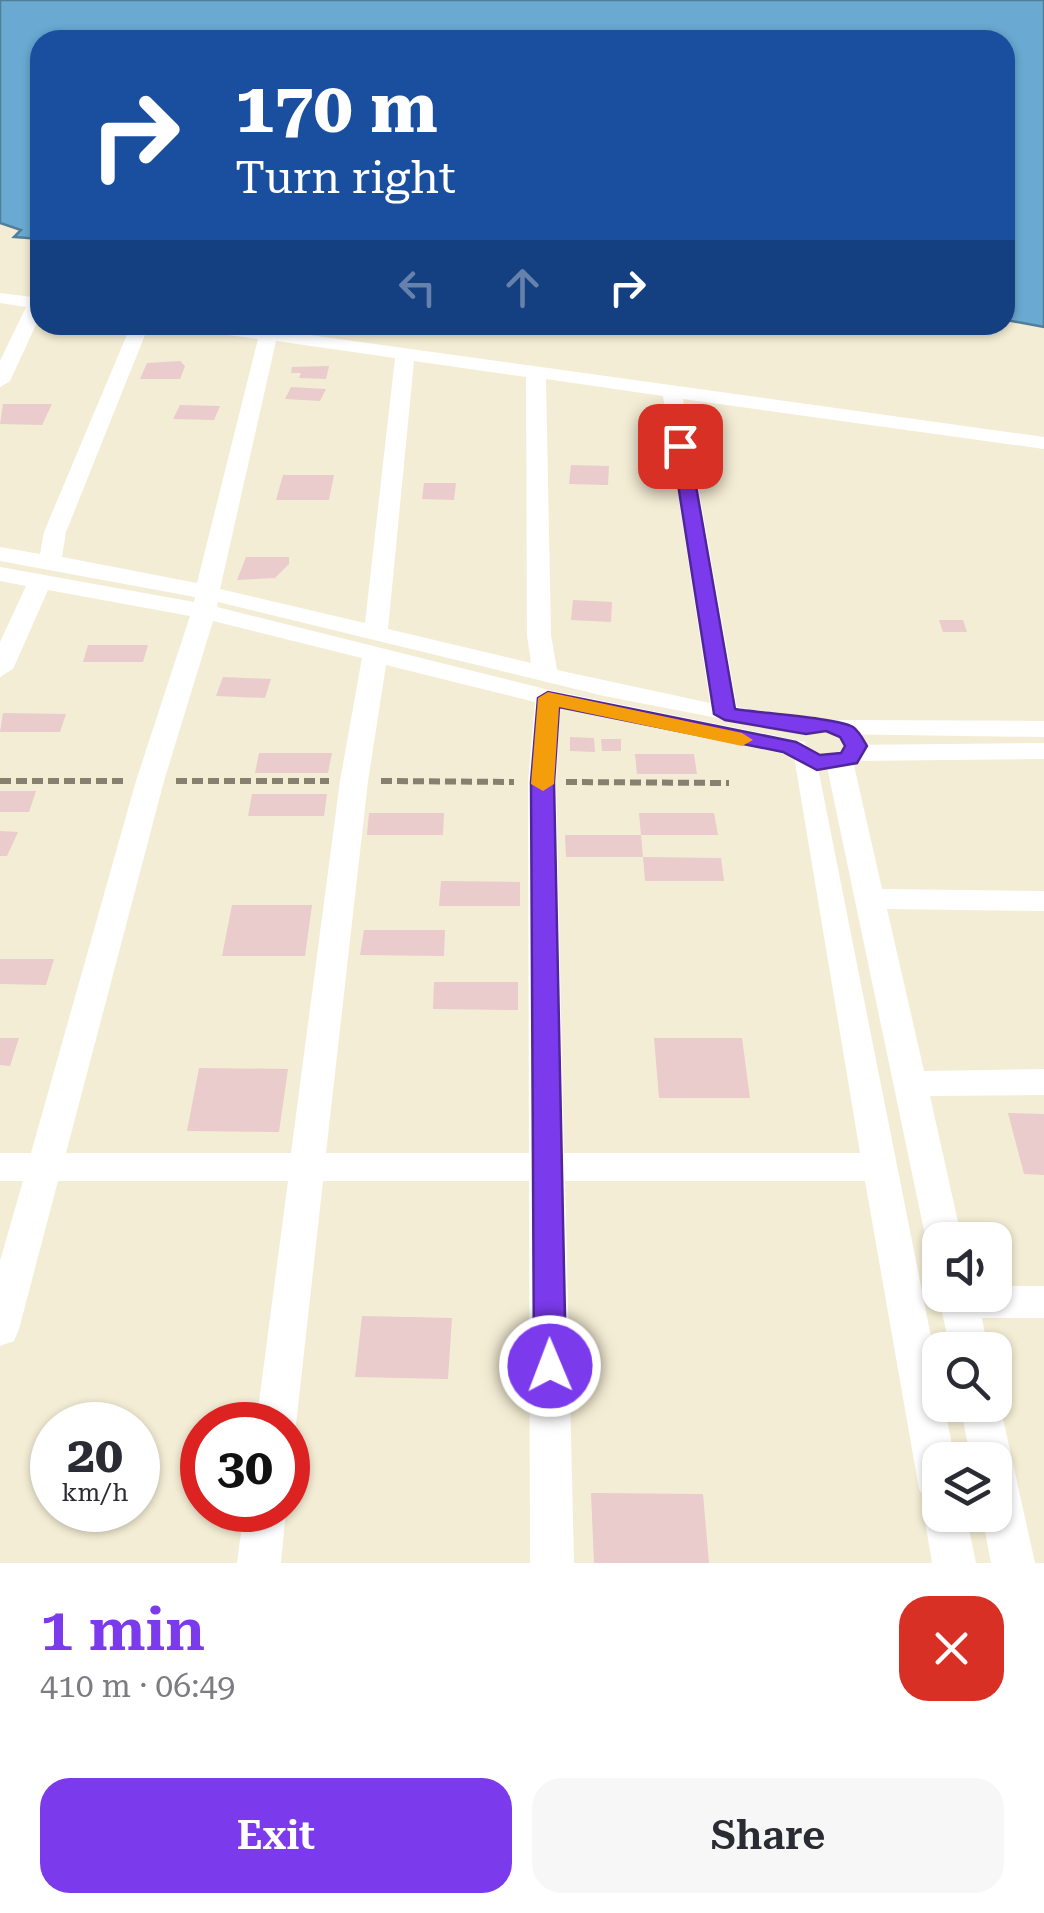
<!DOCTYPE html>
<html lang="en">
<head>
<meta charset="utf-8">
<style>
	body { margin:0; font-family:"Roboto Serif",serif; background:#f7f7f7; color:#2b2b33; height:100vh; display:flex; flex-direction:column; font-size:38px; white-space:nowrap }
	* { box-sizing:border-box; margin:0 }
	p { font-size:32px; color:#7c7c81 }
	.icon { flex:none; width:55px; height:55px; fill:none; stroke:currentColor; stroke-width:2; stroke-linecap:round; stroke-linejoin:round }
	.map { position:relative; height:1563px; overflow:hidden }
	.sheet { display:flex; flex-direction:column; background:#fff; flex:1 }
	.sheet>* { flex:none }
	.hud { position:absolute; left:30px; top:30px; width:985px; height:305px; border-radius:30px; box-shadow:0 2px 8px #0004; background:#1a4fa0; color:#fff; overflow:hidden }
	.controls { position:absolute; left:922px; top:1222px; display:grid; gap:20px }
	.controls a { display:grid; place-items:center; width:90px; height:90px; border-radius:20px; background:#fff; box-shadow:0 2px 8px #0004; font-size:50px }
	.speed { position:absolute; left:30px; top:1402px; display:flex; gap:20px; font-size:50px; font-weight:700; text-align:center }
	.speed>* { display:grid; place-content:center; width:130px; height:130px; border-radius:50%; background:#fff; box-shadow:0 2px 8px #0004; line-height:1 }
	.speed small { font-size:25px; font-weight:400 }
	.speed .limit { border:15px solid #d22; background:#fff; color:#111 }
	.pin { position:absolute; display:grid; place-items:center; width:85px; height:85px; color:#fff; margin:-42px; border-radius:20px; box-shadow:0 5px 15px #0006 }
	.me { position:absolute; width:110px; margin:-55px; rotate:359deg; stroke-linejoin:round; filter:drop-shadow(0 0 8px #0008) }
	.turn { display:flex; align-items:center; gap:35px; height:210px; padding:0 40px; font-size:45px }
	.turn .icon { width:130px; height:130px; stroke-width:2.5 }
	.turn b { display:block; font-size:70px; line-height:85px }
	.lanes { display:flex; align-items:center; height:95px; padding:0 40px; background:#0003; justify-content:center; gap:50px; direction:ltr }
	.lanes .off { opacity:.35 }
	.round { display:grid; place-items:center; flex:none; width:105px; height:105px; border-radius:30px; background:#f7f7f7 }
	.headline { display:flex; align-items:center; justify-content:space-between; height:170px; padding:0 40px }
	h1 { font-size:60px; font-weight:600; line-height:75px; color:#7c3aed }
	.button { display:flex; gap:20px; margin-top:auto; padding:20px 40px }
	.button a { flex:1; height:115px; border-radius:30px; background:#7c3aed; color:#fff; font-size:40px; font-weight:600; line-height:115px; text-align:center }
	.button a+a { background:#f7f7f7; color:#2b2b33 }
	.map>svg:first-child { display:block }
</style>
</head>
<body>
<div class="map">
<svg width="1044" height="1563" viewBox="0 0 1044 1563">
	<rect width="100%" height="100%" fill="#f4edd5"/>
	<polygon fill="#69a9d2" stroke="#527e98" stroke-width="2.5" points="0,0 1044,0 1044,327 1006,320 1005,40 40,40 40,239 14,237 21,230 0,223"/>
	<g fill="#e9cccb">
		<polygon points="180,361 185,366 180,379 140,379 147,363"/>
		<polygon points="329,366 326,379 299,378 301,373 291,373 292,367"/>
		<polygon points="291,387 326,389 320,401 285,399"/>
		<polygon points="3,404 52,404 42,425 0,424"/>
		<polygon points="180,405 220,406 214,420 173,419"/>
		<polygon points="571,465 609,466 608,485 569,484"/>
		<polygon points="283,475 334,475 329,500 276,500"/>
		<polygon points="424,483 456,483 454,500 422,499"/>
		<polygon points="246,557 289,557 289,564 275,578 237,580"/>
		<polygon points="573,600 612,602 611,622 571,620"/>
		<polygon points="939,620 963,620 967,632 943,632"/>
		<polygon points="88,645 148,645 143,662 83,662"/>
		<polygon points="223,677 271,679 265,698 216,696"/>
		<polygon points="3,713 66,714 60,732 0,732"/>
		<polygon points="570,737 594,738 595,752 570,751"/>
		<polygon points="601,739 621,739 621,751 602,751"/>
		<polygon points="259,753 332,753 328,773 255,773"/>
		<polygon points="635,754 694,754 697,774 637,774"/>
		<polygon points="0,791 36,791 29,812 0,812"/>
		<polygon points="252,794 327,794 324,816 248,816"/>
		<polygon points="369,813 444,813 443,835 367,835"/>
		<polygon points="639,813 714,813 718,835 641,835"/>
		<polygon points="0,831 18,832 7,856 0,856"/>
		<polygon points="565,835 641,835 643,857 566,857"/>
		<polygon points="643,857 721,858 724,881 645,881"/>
		<polygon points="441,881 520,882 520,906 439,906"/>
		<polygon points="232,905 312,905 305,956 222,956"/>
		<polygon points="364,930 445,930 444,956 360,955"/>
		<polygon points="0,959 54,959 46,985 0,984"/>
		<polygon points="434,982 518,982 518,1010 433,1009"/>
		<polygon points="0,1038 19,1038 10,1066 0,1065"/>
		<polygon points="654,1038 742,1038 750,1098 659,1098"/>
		<polygon points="199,1068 288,1069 279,1132 187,1131"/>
		<polygon points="1008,1113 1044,1114 1044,1175 1024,1174"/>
		<polygon points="362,1316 452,1318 448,1379 355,1377"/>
		<polygon points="591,1493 703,1494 709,1563 594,1563"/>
	</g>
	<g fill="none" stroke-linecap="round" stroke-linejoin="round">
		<g stroke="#85806f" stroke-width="6" stroke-dasharray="11 5" stroke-linecap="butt">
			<polyline points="0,781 124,781"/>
			<polyline points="176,781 329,781"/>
			<polyline points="381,781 514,782"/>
			<polyline points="566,782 729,783"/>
		</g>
		<g fill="#fff" fill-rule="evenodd">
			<polygon points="0,293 40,298 40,316 10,381 0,387 0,361 26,307 0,303"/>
			<path d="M 131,325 L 149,325 L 66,532 L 62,557 L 197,583 L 258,339 L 198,331 L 189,325 L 238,325 L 1044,437 L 1044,449 L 683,399 L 737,707 L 815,721 L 819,727 L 806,735 L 604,696 L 218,602 L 217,607 L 549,690 L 796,740 L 805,742 L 807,751 L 815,753 L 940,1382 L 940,1405 L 944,1405 L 955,1460 L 940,1460 L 940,1515 L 966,1515 L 976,1563 L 932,1563 L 924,1515 L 929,1504 L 919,1489 L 865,1181 L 565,1181 L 574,1563 L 530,1563 L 529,1181 L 323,1181 L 296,1425 L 288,1439 L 288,1425 L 256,1425 L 288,1181 L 58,1181 L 19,1329 L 14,1341 L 0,1346 L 0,1261 L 23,1181 L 0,1181 L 0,1153 L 31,1153 L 136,781 L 190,616 L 48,590 L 13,669 L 0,677 L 0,642 L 26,586 L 0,581 L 0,567 L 194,602 L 195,597 L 0,561 L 0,547 L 40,554 L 44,532 ZM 276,341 L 395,358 L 365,623 L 220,589 ZM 414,361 L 526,377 L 527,635 L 531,663 L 388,629 ZM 546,379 L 663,396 L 710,703 L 557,670 L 551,635 ZM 213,621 L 362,658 L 340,781 L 291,1153 L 66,1153 L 164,781 ZM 386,665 L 535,702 L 528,782 L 529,1153 L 326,1153 L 368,781 ZM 560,708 L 794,756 L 860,1153 L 564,1153 L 556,782 Z"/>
			<polygon points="839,720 1044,721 1044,737 830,734 826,728 830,722"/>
			<polygon points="1044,743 1044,759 853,761 882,889 1044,891 1044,911 887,909 924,1071 1044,1069 1044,1095 930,1096 962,1240 940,1240 940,1254 931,1251 926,1240 826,762 854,745"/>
			<polygon points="995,1286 1044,1286 1044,1318 982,1318 988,1350 950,1350 940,1302 940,1293 995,1295"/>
			<polygon points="995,1394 1000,1405 1035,1563 991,1563 982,1515 995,1515 995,1460 971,1460 960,1405 995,1405"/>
			<polygon points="244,1510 286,1510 281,1563 237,1563"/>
		</g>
	</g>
	<path fill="#7c3aed" stroke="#51269a" stroke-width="2.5" d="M 680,441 L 689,446 L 735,709 C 759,713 838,718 853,727 C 859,731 863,739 867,746 L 857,763 L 817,770 L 783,752 L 559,707 L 554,782 L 566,1366 L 561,1376 L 550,1380 L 538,1376 L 534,1366 L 531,782 L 538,698 L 548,692 L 796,742 L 820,755 L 841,753 L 845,746 L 840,737 L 826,731 L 806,734 L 725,720 L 714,714 L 672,446 Z"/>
	<polygon fill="#f59e0b" points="548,692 742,733 753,740 742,746 559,707 554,784 543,791 531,784 538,698"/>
</svg>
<div class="controls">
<a><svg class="icon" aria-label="sound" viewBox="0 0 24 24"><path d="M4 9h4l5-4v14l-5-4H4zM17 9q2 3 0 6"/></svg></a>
<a><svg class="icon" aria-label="search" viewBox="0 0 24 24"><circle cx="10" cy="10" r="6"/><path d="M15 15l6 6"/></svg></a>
<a><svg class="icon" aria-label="layers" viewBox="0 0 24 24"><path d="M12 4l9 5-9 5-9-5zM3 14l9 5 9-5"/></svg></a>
</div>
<div class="speed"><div>20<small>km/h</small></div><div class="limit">30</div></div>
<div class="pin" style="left:680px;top:446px;background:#d93025"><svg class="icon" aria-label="arrive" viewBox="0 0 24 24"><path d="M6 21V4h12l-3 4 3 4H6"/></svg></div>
<svg class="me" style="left:550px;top:1366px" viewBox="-20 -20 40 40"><circle r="17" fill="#7c3aed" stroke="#fff" stroke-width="3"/><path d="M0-11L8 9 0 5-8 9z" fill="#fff"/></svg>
<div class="hud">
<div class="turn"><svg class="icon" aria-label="right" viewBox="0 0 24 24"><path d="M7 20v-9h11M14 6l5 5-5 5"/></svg><div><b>170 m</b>Turn right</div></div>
<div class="lanes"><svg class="icon off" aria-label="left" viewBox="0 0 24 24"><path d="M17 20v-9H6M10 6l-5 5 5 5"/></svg><svg class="icon off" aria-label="ahead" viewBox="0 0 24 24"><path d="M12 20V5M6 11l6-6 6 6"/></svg><svg class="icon" aria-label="right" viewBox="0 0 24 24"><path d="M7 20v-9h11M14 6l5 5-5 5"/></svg></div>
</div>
</div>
<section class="sheet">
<div class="headline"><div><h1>1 min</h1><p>410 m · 06:49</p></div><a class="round" style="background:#d93025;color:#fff"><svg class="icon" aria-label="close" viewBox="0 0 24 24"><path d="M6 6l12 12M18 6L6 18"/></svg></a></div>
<div class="button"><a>Exit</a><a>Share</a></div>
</section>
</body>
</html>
